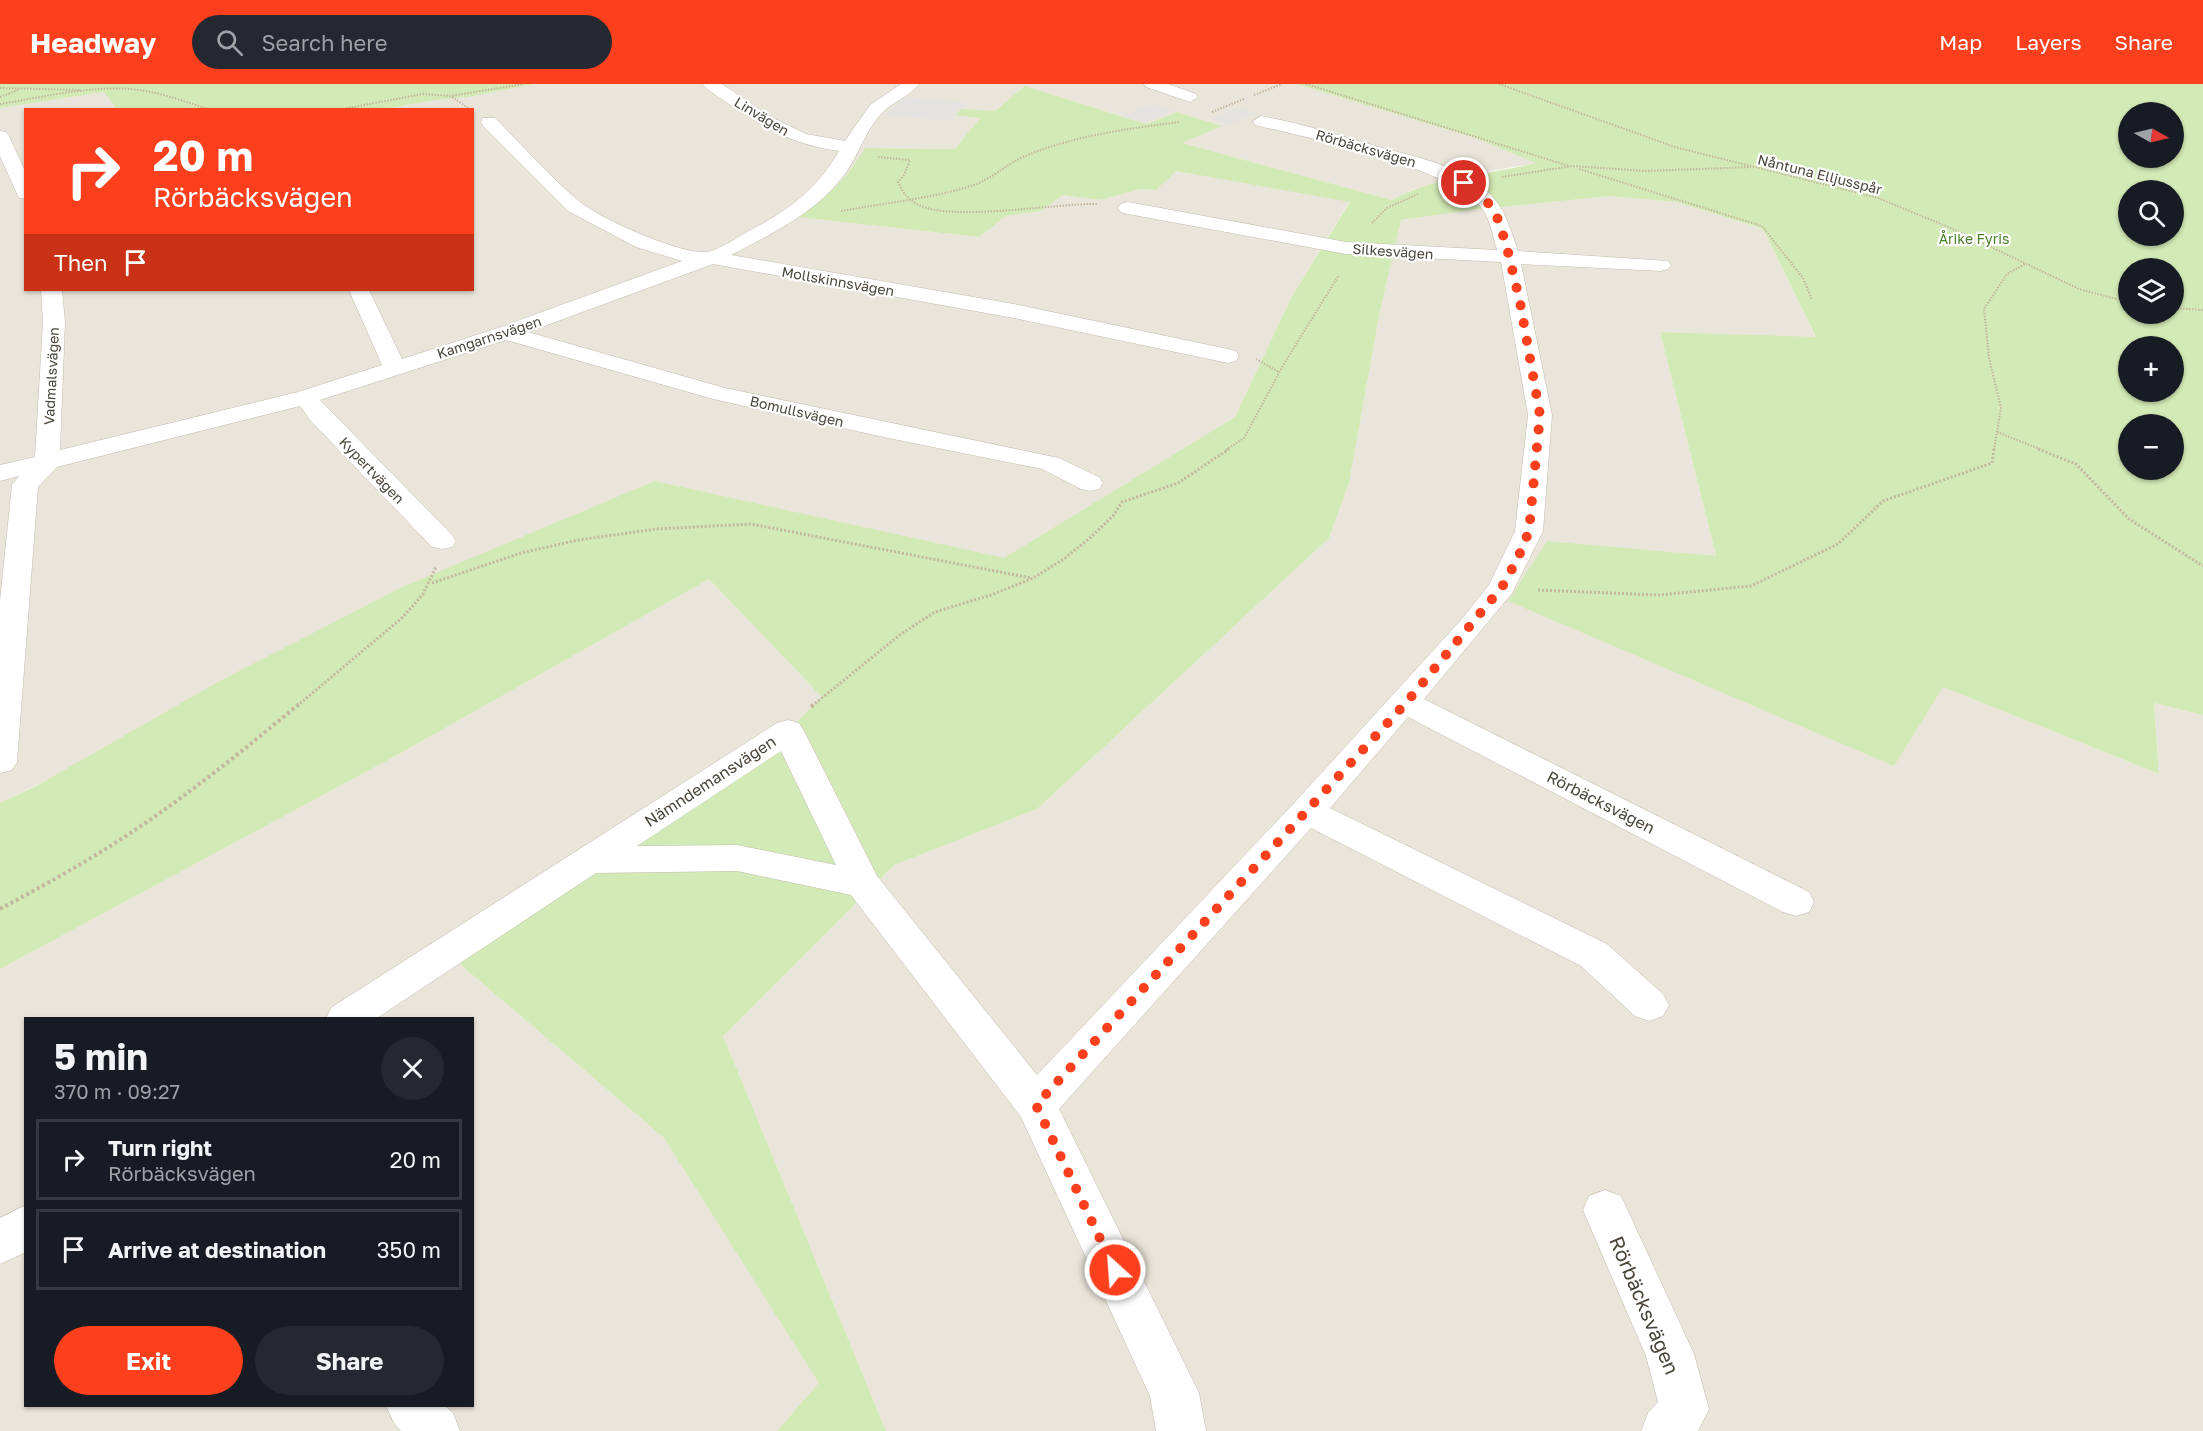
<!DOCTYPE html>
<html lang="en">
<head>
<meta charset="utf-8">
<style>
	body { margin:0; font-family:"Golos Text",sans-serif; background:#242831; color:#f1f3f6; height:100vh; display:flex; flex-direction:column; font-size:22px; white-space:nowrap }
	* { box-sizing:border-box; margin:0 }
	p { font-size:20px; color:#9ea1a6 }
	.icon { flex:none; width:33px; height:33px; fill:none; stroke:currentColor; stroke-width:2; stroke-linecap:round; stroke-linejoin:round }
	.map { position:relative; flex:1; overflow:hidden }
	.side { position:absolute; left:24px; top:933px; width:450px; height:390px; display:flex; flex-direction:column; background:#171b24; border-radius:0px; box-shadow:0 2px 4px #0004 }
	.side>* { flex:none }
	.hud { position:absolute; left:24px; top:24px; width:450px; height:183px; border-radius:0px; box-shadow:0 2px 4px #0004; background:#fc3f1d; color:#fff; overflow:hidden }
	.needle { width:39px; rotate:98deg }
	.fabs { position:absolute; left:2118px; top:18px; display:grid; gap:12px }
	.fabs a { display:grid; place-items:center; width:66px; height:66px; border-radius:50%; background:#171b24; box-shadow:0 2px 4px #0004; font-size:30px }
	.pin { position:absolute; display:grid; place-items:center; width:51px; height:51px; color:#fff; margin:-26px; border:3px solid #fff; border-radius:50%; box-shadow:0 2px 6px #0007 }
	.me { position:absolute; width:66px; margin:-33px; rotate:334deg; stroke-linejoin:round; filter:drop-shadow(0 0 4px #0008) }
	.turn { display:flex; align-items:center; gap:21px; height:126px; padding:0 30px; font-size:27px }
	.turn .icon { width:78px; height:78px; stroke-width:2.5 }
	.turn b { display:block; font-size:42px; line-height:51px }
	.then { display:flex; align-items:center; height:57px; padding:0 30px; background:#0003; gap:12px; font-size:22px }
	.round { display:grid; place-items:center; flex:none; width:63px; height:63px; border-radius:32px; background:#242831 }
	.headline { display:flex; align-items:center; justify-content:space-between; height:102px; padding:0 30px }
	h1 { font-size:36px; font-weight:700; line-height:45px }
	.cta { display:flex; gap:12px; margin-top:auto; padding:12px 30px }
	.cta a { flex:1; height:69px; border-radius:36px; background:#fc3f1d; color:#fff; font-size:24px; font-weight:700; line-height:69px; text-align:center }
	.cta a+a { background:#242831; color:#f1f3f6 }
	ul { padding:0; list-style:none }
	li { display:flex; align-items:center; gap:18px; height:81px; margin:0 12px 9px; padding:0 18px; border:3px solid #363941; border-radius:0px }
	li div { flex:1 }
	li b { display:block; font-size:22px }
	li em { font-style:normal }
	header { display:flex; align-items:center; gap:36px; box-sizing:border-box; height:84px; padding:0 30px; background:#fc3f1d; color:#fff }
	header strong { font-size:28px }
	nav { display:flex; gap:33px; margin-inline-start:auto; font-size:21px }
	.search { width:420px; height:54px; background:#242831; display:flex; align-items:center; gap:15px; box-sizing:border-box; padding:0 21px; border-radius:33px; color:#9ea1a6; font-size:22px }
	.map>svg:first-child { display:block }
</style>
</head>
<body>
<header>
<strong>Headway</strong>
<div class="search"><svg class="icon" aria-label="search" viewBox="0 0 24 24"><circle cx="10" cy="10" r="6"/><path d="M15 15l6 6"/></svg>Search here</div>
<nav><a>Map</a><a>Layers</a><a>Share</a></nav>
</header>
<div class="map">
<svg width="2203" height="1347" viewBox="0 0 2203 1347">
	<rect width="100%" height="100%" fill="#f6f3ec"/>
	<g fill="#eae5da" fill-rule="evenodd">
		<polygon points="535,0 1296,0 1475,54 1537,79 1463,91 1408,107 1392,116 1181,59 1221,42 1177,28 1146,40 1025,2 995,27 981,33 955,65 865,64 855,81 824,117 798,133 979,153 1006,132 1041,127 1063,111 1100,116 1141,105 1155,106 1176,87 1350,117 1291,214 1235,333 1004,475 655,397 0,719 0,24 104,8 117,25 26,26 26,206 472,206 472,26 384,25 436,16 468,13"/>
		<polygon points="1610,112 1676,118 1759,144 1766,151 1816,254 1660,248 1716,473 1547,457 1943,603 2159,690 2154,619 2203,631 2203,1347 886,1347 723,952 894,781 1037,725 1329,454 1349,399 1380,227 1401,136 1471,126"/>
		<path d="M 709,495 L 822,613 L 788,647 L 447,869 L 664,1054 L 820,1299 L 777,1347 L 0,1347 L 0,885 L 399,670 ZM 26,934 L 472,934 L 472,1322 L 26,1322 Z"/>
	</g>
	<g fill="#d2eab5" fill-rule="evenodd">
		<polygon points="0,0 535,0 468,13 436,16 384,25 117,25 104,8 0,24"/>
		<path d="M 1296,0 L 2203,0 L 2203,631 L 2154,619 L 2159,690 L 1943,603 L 1894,682 L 1508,517 L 1547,457 L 1716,472 L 1660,248 L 1816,253 L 1766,151 L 1760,144 L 1676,118 L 1610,112 L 1471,126 L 1401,136 L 1380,227 L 1349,399 L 1329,454 L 1037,725 L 894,781 L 723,952 L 886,1347 L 777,1347 L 819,1299 L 664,1054 L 447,869 L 788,647 L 822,613 L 709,495 L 399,670 L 0,885 L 0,719 L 38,701 L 218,598 L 400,504 L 655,397 L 1004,474 L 1235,333 L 1291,214 L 1350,118 L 1176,87 L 1156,106 L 1141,105 L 1100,116 L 1063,111 L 1041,127 L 1006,132 L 979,153 L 797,133 C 827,115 847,94 865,64 L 955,65 L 980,34 L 955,31 L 961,25 L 995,27 L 1025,2 L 1146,40 L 1177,28 L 1222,42 L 1182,59 L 1392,116 C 1437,91 1489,92 1536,79 L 1475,54 ZM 2128,28 L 2174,28 L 2174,74 L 2128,74 ZM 2128,106 L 2174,106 L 2174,152 L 2128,152 ZM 2128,184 L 2174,184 L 2174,230 L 2128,230 ZM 2128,262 L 2174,262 L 2174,308 L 2128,308 ZM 2128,340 L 2174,340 L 2174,386 L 2128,386 Z"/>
	</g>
	<g fill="#e5e3e0">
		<polygon points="904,13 967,19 949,37 885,31"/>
		<polygon points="1152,20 1174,27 1143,39 1121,32"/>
		<polygon points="1238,24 1257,29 1227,41 1210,35"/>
	</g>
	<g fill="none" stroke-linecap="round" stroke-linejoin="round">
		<defs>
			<g id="minor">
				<path d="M 703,0 L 722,0 L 771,33 L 806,50 L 845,57 L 870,21 L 901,0 L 919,0 C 909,13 890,19 879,32 C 863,51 857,76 841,95 C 812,131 771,150 731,171 L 1014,220 L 1228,265 L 1236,267 L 1239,272 L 1236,277 L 1228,279 L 1014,234 L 713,180 L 528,248 L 725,304 L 1059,374 L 1099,393 L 1103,399 L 1099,405 L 1090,407 L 1081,405 L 1042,385 L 888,354 L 713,315 L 506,256 L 320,316 L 452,451 L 456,457 L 452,463 L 442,465 L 432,463 L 310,336 L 300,322 L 57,383 L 38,403 L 17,678 L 12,686 L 0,689 L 0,517 L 12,401 L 19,392 L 0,397 L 0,381 L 35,373 L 43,238 L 41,206 L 62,206 L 65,238 L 60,366 L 298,308 L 382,281 L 349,206 L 369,206 L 402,275 L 498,244 L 682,177 L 636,163 L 568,127 L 483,42 L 481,38 L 483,34 L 495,34 C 523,62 550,93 580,118 C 601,135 681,171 707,168 C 720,166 744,149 756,143 C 791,125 820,101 839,67 C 794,61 766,45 729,20 C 721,14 709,8 703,0 Z"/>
				<polygon points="1144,0 1168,0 1196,10 1198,13 1190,18 1146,3"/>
				<path d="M 1261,32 C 1299,39 1335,50 1372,61 C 1413,73 1468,81 1496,117 C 1507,131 1512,150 1518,167 L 1668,177 L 1671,181 L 1668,185 L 1661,187 L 1521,180 L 1552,331 L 1543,447 L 1512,509 L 1424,615 L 1809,808 L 1814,818 L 1809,828 L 1796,832 L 1783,828 L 1408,633 L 1330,724 L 1607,860 L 1663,910 L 1669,921 L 1663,932 L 1649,937 L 1635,932 L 1581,882 L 1311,744 L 1059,1025 L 1199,1309 L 1206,1347 L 1156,1347 L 1150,1312 L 1021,1033 L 851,811 L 737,787 L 596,789 L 377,934 L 326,934 L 332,923 L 777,639 L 788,636 L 799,639 L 804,647 L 877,792 L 1037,991 L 1295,718 L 1461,536 L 1489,501 L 1515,447 L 1528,331 L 1501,178 L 1346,170 L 1128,130 L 1121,128 L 1118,124 L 1121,120 L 1128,118 L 1346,158 L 1497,166 C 1493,153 1490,134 1481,123 C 1447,82 1309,54 1255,41 L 1253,37 ZM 781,667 L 836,781 L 737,761 L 637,762 Z"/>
				<polygon points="0,47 6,48 9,52 26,89 26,115 19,114 17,110 0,72"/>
				<polygon points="1605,1106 1621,1112 1694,1270 1709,1325 1698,1347 1641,1347 1648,1329 1658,1318 1646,1272 1583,1126 1589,1112"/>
				<polygon points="26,1121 26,1168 0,1180 0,1134"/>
				<polygon points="386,1322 445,1322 453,1329 460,1347 401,1347 394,1339"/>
			</g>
		</defs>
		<use href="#minor" stroke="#c2bbae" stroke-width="1"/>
		<g stroke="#c4b79f" stroke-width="2" stroke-dasharray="1.5 1.5" stroke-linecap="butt">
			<polyline points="1306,0 1569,82"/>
			<polyline points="1499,0 1675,63 1878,114 1953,145 2079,205 2128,218"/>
			<polyline points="0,4 80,6"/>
			<polyline points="1254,11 1282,0"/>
			<polyline points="0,13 18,6"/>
			<polyline points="452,13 468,24"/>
			<path d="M 0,20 C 43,13 87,2 130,5 C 158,7 185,18 212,26"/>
			<polyline points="337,26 423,10 451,12 523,0"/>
			<polyline points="1212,28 1244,15"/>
			<path d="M 878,73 L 910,76 L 904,91 L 898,98 C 903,109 908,116 919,121 C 953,138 1055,119 1098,120"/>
			<polyline points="1579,85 1762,142 1803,194 1812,216"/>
			<polyline points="1502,93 1572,82 1646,87 1751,83"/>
			<path d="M 841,127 C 884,119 929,115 971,102 C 991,96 1005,81 1023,73 C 1072,52 1126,45 1179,38"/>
			<polyline points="1372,139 1387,124 1418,110"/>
			<polyline points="2174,224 2203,226"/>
			<polyline points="1256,275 1279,288"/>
			<polyline points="1997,348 2042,366"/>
			<polyline points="1226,366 1244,354 1285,278 1339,191"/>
			<polyline points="1994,366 2001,324 1989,274 1984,225 2007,190 2025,180"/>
		</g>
		<g stroke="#c4b79f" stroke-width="3" stroke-dasharray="2 2" stroke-linecap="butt">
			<polyline points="2038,365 2076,380 2129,435 2203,482"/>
			<polyline points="432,499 521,469 578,456 656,445 751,440 1031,494"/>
			<polyline points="1538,506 1659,511 1751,502 1838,460 1883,417 1992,379 1994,365"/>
			<polyline points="297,622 403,533 423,510 436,483"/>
			<polyline points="812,622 901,550 935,528 991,511 1033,494 1064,475 1091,453 1113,432 1122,418 1178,399 1229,365"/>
		</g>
		<g stroke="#c4b79f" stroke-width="4" stroke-dasharray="3 3" stroke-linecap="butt">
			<polyline points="811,623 814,620"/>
			<path d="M 0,825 C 35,806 70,787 104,766 C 173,723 237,672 299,620"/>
		</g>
		<use href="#minor" fill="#fff" fill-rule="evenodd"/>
	</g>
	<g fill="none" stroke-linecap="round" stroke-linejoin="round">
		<polyline stroke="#fc3f1d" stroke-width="10" stroke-dasharray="0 18" points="1115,1186 1036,1021 1406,619 1502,503 1518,474 1529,447 1540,331 1520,218 1506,160 1496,130 1488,119 1464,99"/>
	</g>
	<g text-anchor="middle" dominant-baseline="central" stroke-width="4.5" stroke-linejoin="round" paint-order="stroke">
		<g font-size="14" fill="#4b4439" stroke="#fff">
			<text transform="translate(762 32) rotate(31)">Linvägen</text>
			<text transform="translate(1366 64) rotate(16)">Rörbäcksvägen</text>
			<text transform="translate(1820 90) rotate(14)">Nåntuna Elljusspår</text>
			<text transform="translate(1393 167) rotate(4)">Silkesvägen</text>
			<text transform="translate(838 197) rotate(10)">Mollskinnsvägen</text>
			<text transform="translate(489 253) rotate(-18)">Kamgarnsvägen</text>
			<text transform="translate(51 292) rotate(-87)">Vadmalsvägen</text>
			<text transform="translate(797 327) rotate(13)">Bomullsvägen</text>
			<text transform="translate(372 386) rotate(46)">Kypertvägen</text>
		</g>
		<g font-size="14" fill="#4a7f2a" stroke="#fff">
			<text x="1974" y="154">Årike Fyris</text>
		</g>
		<g font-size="16" fill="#4b4439" stroke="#fff">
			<text transform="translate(710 697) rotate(-33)">Nämndemansvägen</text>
			<text transform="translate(1601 718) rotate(27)">Rörbäcksvägen</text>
		</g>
		<g font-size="20" fill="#4b4439" stroke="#fff">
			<text transform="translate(1645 1221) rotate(67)">Rörbäcksvägen</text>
		</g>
	</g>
</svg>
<div class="fabs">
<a><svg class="needle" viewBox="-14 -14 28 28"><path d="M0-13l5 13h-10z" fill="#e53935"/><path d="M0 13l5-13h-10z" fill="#9ea1a6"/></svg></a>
<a><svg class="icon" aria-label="search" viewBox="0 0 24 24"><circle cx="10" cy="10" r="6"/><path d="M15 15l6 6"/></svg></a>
<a><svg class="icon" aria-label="layers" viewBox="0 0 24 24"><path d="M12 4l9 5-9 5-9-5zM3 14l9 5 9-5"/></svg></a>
<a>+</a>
<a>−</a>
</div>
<div class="pin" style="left:1464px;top:99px;background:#d93025"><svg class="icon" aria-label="arrive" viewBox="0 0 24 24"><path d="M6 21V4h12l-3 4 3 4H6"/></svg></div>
<svg class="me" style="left:1115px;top:1186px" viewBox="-20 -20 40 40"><circle r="17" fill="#fc3f1d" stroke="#fff" stroke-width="3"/><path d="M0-11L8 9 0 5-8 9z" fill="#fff"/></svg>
<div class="hud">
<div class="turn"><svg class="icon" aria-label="right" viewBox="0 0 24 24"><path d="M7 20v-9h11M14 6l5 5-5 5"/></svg><div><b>20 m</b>Rörbäcksvägen</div></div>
<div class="then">Then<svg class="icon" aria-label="arrive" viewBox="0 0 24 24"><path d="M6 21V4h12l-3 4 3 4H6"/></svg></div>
</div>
<section class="side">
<div class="headline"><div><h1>5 min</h1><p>370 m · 09:27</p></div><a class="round"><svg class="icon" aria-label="close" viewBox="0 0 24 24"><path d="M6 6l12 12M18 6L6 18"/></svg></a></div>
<ul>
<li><svg class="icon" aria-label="right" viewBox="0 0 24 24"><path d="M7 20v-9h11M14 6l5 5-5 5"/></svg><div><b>Turn right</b><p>Rörbäcksvägen</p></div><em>20 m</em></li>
<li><svg class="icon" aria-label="arrive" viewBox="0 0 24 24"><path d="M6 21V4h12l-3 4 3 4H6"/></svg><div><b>Arrive at destination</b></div><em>350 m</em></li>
</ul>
<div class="cta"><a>Exit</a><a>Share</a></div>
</section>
</div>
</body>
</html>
